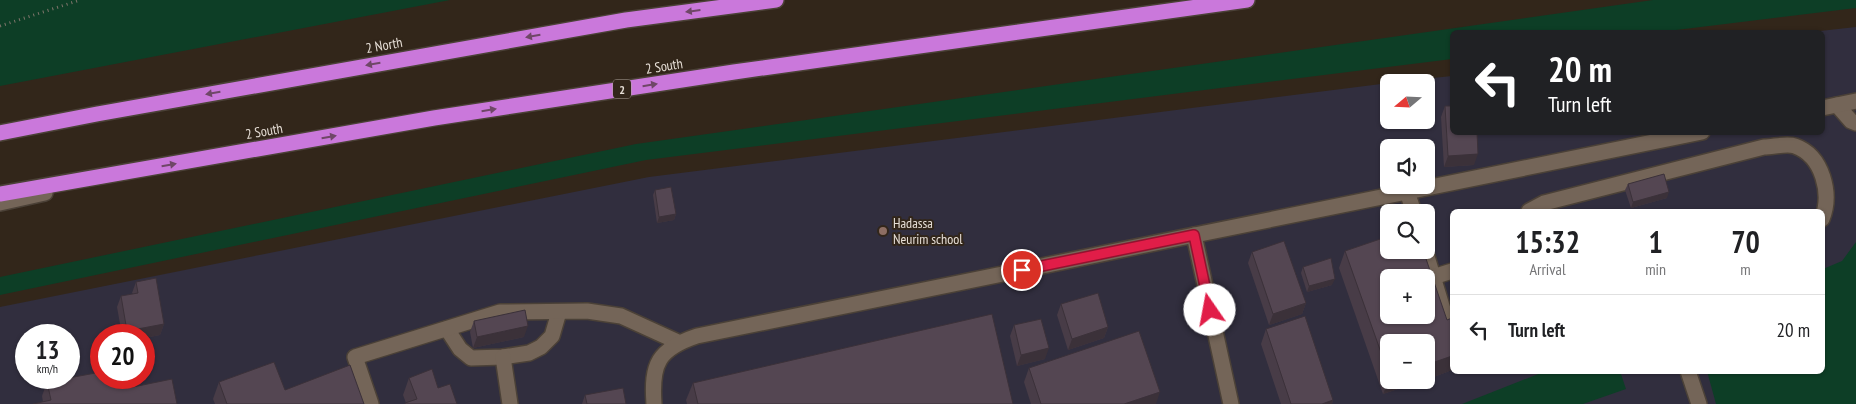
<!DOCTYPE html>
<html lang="en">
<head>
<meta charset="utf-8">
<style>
	body { margin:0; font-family:"PT Sans Narrow",sans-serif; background:#f2f2f2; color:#202124; height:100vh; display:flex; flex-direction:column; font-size:19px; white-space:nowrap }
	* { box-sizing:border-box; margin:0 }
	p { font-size:16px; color:#757577 }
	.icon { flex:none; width:28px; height:28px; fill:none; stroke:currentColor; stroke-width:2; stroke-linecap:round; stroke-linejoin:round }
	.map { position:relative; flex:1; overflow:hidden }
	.details { position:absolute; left:1450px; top:209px; width:375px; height:165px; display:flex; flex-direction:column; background:#fff; border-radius:8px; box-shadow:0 1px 4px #0004 }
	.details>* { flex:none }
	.top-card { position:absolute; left:1450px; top:30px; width:375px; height:105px; border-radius:8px; box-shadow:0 1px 4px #0004; background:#202124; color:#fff; overflow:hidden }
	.needle { width:32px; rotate:251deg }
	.fabs { position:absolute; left:1380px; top:74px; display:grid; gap:10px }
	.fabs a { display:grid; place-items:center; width:55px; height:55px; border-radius:8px; background:#fff; box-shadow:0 1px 4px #0004; font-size:25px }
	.speed { position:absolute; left:15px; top:324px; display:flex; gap:10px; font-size:25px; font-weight:700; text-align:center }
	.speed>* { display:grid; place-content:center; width:65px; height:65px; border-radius:50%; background:#fff; box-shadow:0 1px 4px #0004; line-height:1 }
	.speed small { font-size:12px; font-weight:400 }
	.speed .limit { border:8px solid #d22; background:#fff; color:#111 }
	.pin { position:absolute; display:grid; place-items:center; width:42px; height:42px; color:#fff; margin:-21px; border:2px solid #fff; border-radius:50%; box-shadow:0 1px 5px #0007 }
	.me { position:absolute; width:55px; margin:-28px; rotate:348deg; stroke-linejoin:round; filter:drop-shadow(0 0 4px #0008) }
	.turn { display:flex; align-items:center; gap:18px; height:105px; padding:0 15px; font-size:22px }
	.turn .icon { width:65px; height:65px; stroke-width:2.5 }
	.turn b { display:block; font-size:35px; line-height:42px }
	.eta { display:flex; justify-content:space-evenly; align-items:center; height:85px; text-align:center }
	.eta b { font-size:30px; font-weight:700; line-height:35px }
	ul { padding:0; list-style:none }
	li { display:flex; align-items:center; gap:15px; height:70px; padding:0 15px; border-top:1px solid #e0e0e0 }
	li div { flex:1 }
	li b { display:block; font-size:19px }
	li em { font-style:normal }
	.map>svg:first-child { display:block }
</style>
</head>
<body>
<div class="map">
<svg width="1856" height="404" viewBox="0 0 1856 404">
	<rect width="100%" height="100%" fill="#32261a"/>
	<path fill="#312e3e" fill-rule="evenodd" d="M 1856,27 L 1856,404 L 0,404 L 0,307 L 649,177 L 1389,83 L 1389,120 L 1426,120 L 1426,82 L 1395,82 L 1452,76 L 1452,132 L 1822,132 L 1822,32 L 1811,32 ZM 1389,148 L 1426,148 L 1426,185 L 1389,185 ZM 1452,211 L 1822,211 L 1822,371 L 1452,371 ZM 1389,212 L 1426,212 L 1426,250 L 1389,250 ZM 1389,278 L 1426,278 L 1426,315 L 1389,315 ZM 26,335 L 69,335 L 69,378 L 26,378 ZM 101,335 L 144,335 L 144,378 L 101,378 ZM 1389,342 L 1426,342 L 1426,380 L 1389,380 Z"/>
	<g fill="#0d3e26">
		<polygon points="0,0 450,0 0,86"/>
		<polygon points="1653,0 1856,0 1856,8 1660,32 1452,32 1452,59 646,160 0,295 0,277 636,144"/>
		<polygon points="1856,242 1856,404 1716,404 1707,371 1822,371 1823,269 1842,261"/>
		<polygon points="1546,371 1620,371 1626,389 1583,404 1462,404"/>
	</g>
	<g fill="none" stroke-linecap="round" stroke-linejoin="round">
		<defs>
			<g id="minor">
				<polyline points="1837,105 1851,121 1856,123"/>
				<polyline points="1822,108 1856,101"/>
				<polyline points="1407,192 1414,212"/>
				<polyline points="0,203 45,193"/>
				<path d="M 1529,211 L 1544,203 L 1764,147 C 1773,147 1787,143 1795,146 C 1823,156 1832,194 1822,219"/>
				<polyline points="1194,235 1231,404"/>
				<polyline points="1425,250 1445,316"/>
				<polyline points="1433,277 1452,271"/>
				<polyline points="447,329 460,349 471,358 503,357 529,353 541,347 552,336 559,312"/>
				<polyline points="503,357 510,404"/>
				<polyline points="1688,371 1699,404"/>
				<polyline points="371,404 355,357 500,312 587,311 621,316 678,342"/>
				<path d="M 654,404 C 651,364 658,349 697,336 L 1702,132"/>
			</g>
			<g id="highway">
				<polyline points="0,133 97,114 626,20 776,0"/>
				<polyline points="0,194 434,118 734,72 1247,0"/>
			</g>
		</defs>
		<use href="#minor" stroke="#4b4137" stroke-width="18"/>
		<use href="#highway" stroke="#4b4137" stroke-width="18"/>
		<polyline stroke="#7f756b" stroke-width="3" stroke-dasharray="1 4" stroke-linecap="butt" points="0,26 80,0"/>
		<use href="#minor" stroke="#746558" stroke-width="15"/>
		<use href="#highway" stroke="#ca78db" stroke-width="15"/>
	</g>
	<g fill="#483c47">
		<polygon points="1445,106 1474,165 1444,167 1441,117"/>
		<polygon points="1628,184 1667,198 1631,208 1625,190"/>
		<polygon points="655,190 676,214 674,220 657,223 653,195"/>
		<polygon points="1345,251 1452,370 1426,380 1426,342 1389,342 1389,380 1425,380 1383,394 1339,268"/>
		<polygon points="1252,252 1306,303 1302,314 1269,325 1248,263"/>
		<polygon points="1303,267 1332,285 1307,292 1301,273"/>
		<polygon points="136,282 164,324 160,335 144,338 144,335 122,335 117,307 121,296 133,294 132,293"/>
		<polygon points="1061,304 1108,327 1104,338 1068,350 1057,315"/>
		<polygon points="474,321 524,337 473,348 470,332"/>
		<polygon points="1014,325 1045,359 1017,366 1010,336"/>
		<polygon points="1266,329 1333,400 1332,404 1281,404 1261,344"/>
		<polygon points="1029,368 1156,404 1031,404 1024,382"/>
		<polygon points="409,378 438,388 457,404 405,404 406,403 403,395"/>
		<polygon points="47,382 128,388 43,402 42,396"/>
		<polygon points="219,382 285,390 364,404 215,404 213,399"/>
		<polygon points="693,383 1013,404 687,404 686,400"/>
		<polygon points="585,395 626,404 582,404"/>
	</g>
	<g fill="#3b3139">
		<polygon points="1478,154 1474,165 1444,167 1448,156"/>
		<polygon points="1669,192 1667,198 1631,208 1633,202"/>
		<polygon points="676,214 674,220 657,223 659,217"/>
		<polygon points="1335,279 1332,285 1307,292 1309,286"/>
		<polygon points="1306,303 1302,314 1269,325 1273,314"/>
		<polygon points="164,324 160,335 144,338 144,335 126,335 127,331"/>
		<polygon points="528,326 524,337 473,348 477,337"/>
		<polygon points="1108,327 1104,338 1068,350 1072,339"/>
		<polygon points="1049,348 1045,359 1017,366 1021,355"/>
		<polygon points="1452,356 1452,370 1426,380 1426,365"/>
		<polygon points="1389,380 1425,380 1383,394"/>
		<polygon points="1160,392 1156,404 1124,404"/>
		<polygon points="1333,400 1332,404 1322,404"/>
	</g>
	<g fill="#544652" stroke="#3b3139" fill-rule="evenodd">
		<polygon points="1445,106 1452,106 1452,132 1477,132 1478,154 1448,156"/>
		<polygon points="1664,174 1669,192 1633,202 1628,184"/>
		<polygon points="671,187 676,214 659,217 655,190"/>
		<path d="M 1389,236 L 1389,250 L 1423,250 L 1447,320 L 1452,318 L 1452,356 L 1426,365 L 1426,342 L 1389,342 L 1389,375 L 1345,251 ZM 1389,278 L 1426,278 L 1426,315 L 1389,315 Z"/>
		<polygon points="1284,241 1306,303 1273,314 1252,252"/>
		<polygon points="1331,258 1335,279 1309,286 1303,267"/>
		<polygon points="156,278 164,324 127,331 121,296 138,293 136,282"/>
		<polygon points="1098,293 1108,327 1072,339 1061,304"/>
		<polygon points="525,310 528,326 477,337 474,321"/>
		<polygon points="992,314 1013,404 698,404 693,383"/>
		<polygon points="1305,316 1333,400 1322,404 1291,404 1266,329"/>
		<polygon points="1041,319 1049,348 1021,355 1014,325"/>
		<polygon points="1139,331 1160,392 1124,404 1041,404 1029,368"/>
		<polygon points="274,362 285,390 350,365 364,404 227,404 219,382"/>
		<polygon points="432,369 438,388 450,384 457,404 405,404 405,403 417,399 409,378"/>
		<polygon points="101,372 101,378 126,378 128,388 172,379 177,404 33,404 51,400 47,382"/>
		<polygon points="623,388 626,404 587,404 585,395"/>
	</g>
	<defs><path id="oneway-solid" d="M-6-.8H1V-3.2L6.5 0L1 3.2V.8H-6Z" transform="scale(1.25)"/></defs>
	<g fill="#6f4767">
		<use href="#oneway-solid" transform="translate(693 11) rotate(173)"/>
		<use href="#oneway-solid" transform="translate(533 36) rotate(170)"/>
		<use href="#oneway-solid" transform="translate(373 64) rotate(170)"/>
		<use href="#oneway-solid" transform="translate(650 85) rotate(-9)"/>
		<use href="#oneway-solid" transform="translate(213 93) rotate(170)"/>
		<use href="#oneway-solid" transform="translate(489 110) rotate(-9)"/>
		<use href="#oneway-solid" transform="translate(329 137) rotate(-10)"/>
		<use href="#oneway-solid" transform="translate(169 165) rotate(-10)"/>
	</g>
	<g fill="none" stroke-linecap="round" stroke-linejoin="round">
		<defs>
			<polyline id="route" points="1022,270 1194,235 1210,310"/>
		</defs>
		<use href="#route" stroke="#92132f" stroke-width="12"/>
		<use href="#route" stroke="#e11d48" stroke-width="9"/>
	</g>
	<circle fill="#8d6e63" stroke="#32261a" stroke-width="2" cx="883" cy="231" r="5"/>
	<g text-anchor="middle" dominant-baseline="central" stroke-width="4" stroke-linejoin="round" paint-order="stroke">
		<rect fill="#32261a" stroke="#b0a79e" stroke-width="1" x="613" y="79.5" width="18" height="19" rx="4"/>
		<g font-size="12" font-weight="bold" fill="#e6ded6">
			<text x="622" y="89">2</text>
		</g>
		<g font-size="14" fill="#e6ded6" stroke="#32261a">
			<text transform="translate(384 45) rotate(-10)">2 North</text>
			<text transform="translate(664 66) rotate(-9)">2 South</text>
			<text transform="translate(264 131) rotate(-10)">2 South</text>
		</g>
		<g font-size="14" fill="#e6ded6" stroke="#32261a" text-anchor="start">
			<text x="893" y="223">Hadassa<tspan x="893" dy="16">Neurim school</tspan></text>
		</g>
	</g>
</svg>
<div class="fabs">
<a><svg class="needle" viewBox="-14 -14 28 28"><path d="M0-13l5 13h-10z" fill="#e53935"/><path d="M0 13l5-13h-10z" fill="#757577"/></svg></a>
<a><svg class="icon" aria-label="sound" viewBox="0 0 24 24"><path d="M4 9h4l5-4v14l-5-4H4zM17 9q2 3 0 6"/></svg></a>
<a><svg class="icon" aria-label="search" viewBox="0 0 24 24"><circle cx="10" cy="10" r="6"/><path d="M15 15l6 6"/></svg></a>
<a>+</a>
<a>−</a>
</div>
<div class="speed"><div>13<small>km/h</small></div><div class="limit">20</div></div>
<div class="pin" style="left:1022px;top:270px;background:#d93025"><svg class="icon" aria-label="arrive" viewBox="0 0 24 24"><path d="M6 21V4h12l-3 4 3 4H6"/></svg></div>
<svg class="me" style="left:1210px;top:310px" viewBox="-20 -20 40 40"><circle r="19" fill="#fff"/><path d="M0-13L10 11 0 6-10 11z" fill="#e11d48"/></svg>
<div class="top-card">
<div class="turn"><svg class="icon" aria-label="left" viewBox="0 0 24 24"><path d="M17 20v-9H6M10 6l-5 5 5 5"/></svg><div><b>20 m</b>Turn left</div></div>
</div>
<section class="details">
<div class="eta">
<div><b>15:32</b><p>Arrival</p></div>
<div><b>1</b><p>min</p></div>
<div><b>70</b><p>m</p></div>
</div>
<ul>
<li><svg class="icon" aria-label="left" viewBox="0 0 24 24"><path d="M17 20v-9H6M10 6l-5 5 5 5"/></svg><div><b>Turn left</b></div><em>20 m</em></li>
</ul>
</section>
</div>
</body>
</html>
